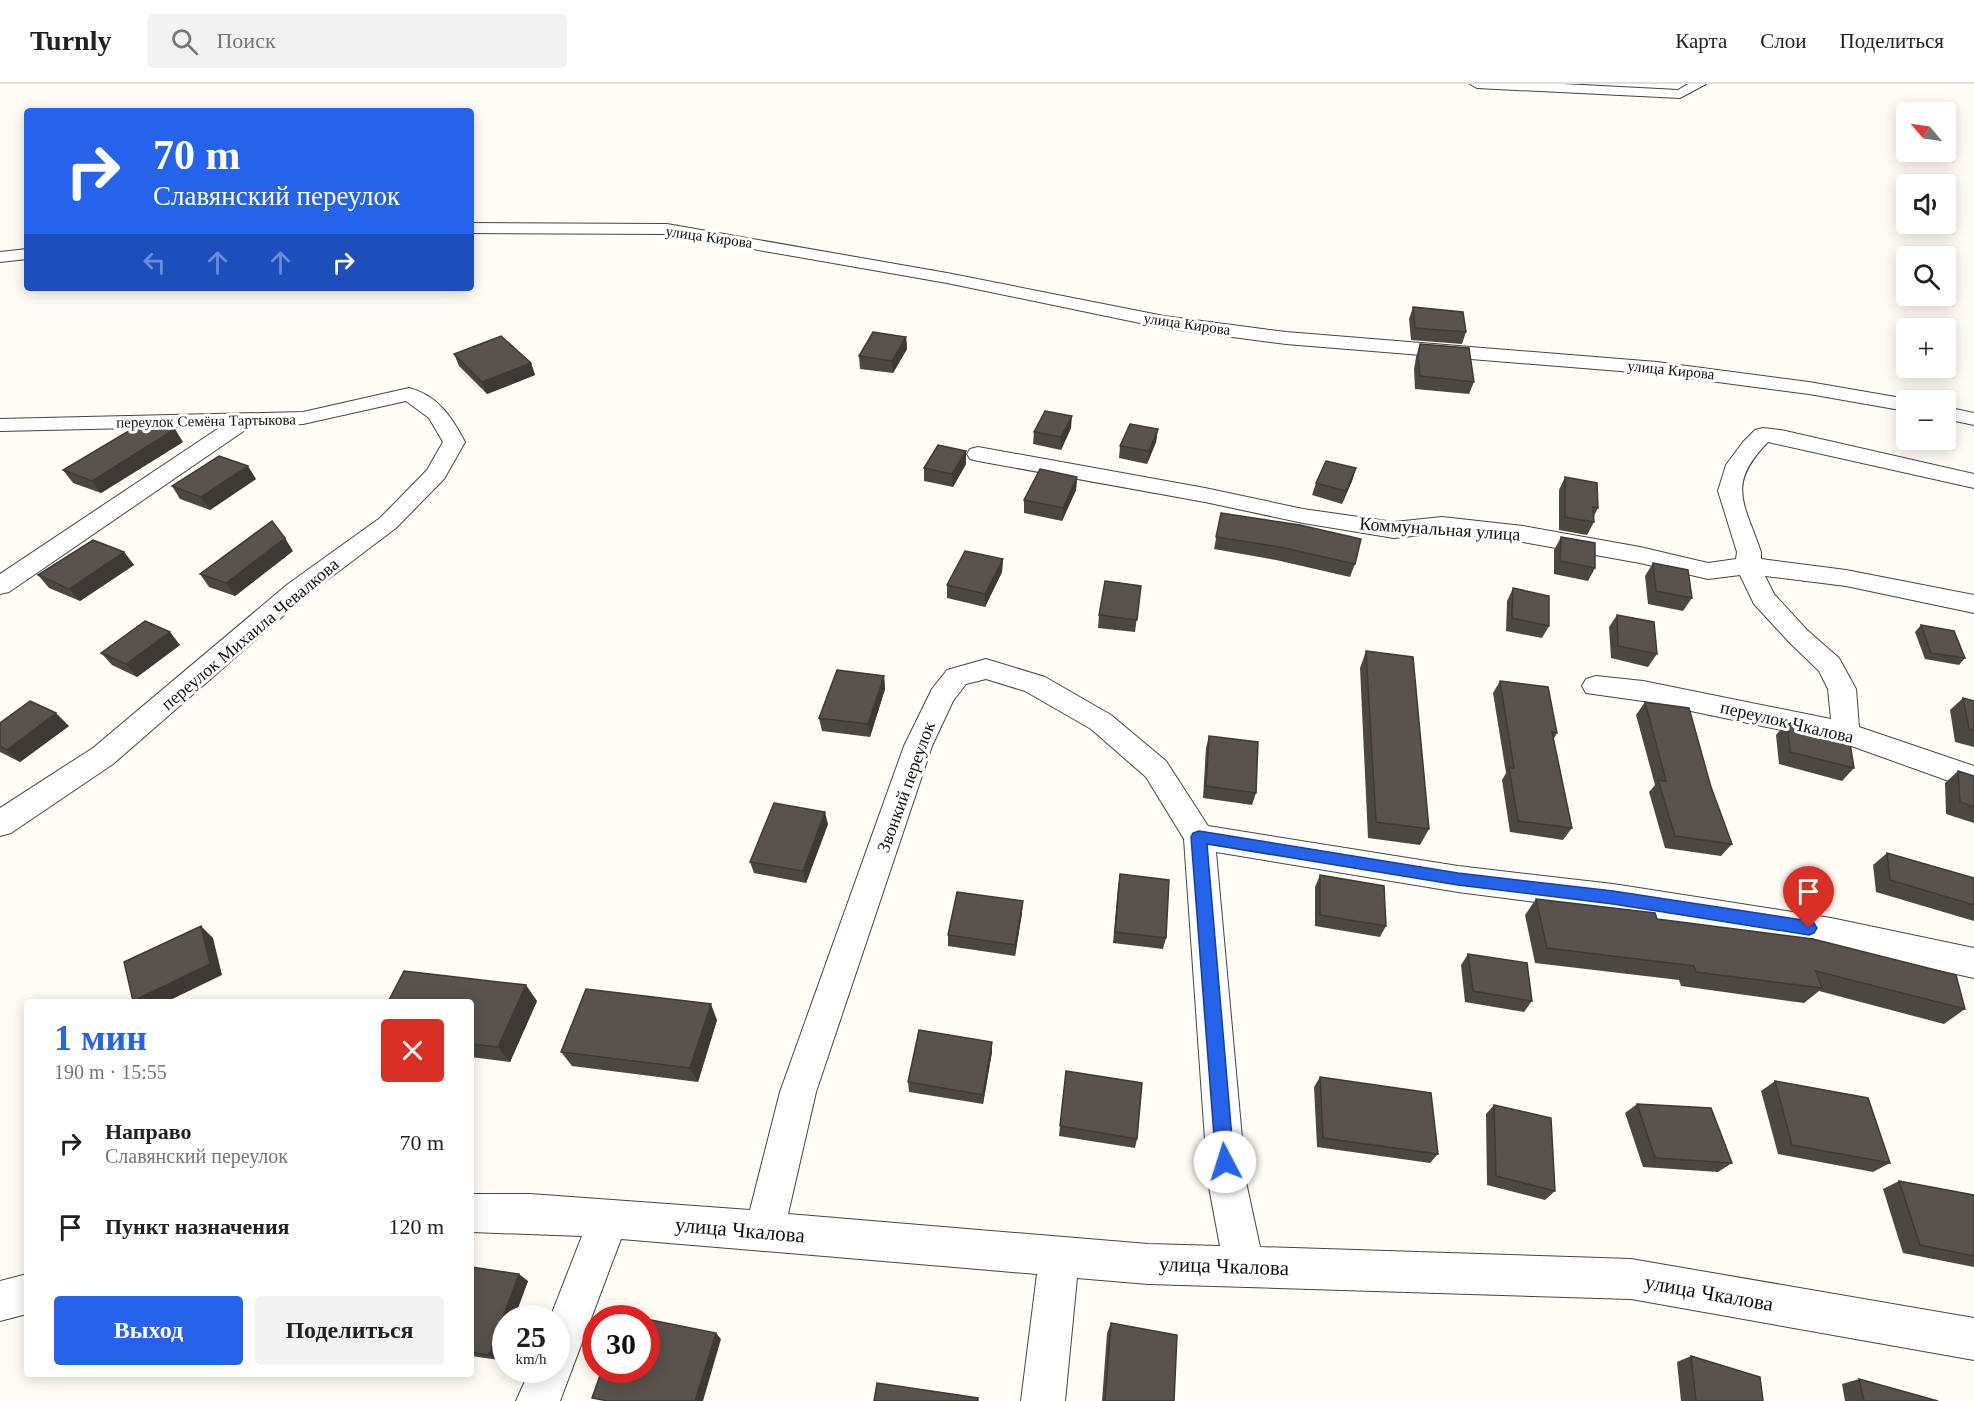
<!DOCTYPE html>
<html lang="ru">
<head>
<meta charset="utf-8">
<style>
	body { margin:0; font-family:Georgia,serif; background:#f2f2f2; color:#202124; height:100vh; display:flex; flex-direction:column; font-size:22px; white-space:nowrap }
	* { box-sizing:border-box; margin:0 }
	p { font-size:20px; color:#757577 }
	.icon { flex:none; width:33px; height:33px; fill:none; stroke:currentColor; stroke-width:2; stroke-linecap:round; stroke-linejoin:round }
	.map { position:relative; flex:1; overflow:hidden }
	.side { position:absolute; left:24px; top:915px; width:450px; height:378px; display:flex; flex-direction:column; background:#fff; border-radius:6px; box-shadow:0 3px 15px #0003 }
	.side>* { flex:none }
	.hud { position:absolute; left:24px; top:24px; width:450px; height:183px; border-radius:6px; box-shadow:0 3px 15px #0003; background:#2563eb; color:#fff; overflow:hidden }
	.needle { width:39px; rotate:299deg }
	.fabs { position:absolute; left:1896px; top:18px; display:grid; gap:12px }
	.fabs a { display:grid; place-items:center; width:60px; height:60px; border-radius:6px; background:#fff; box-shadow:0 3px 15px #0003; font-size:30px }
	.speed { position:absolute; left:492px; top:1221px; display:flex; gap:12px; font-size:30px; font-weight:700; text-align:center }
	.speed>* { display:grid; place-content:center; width:78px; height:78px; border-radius:50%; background:#fff; box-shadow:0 3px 15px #0003; line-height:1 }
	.speed small { font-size:15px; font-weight:400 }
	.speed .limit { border:9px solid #d22; background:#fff; color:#111 }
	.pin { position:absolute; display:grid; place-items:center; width:51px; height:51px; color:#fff; margin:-62px -26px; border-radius:50% 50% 50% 0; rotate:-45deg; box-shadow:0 0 6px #0007 }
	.pin .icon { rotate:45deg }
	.me { position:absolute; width:66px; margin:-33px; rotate:355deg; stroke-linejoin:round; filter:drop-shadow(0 0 4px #0008) }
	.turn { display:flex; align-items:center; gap:21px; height:126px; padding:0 30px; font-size:27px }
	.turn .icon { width:78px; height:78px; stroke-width:2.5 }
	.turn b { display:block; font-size:42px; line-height:51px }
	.lanes { display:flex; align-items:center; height:57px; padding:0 30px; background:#0003; justify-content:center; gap:30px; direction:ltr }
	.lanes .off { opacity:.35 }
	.round { display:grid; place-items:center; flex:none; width:63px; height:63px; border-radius:6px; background:#f2f2f2 }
	.head { display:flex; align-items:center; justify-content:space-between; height:102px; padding:0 30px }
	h1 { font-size:36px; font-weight:700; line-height:45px; color:#2563eb }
	.cta { display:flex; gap:12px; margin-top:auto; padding:12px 30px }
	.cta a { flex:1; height:69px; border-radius:6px; background:#2563eb; color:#fff; font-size:24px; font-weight:700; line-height:69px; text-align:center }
	.cta a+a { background:#f2f2f2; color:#202124 }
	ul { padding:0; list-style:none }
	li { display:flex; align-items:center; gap:18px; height:84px; padding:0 30px }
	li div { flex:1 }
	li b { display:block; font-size:22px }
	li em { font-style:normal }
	header { display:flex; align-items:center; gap:36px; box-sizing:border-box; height:84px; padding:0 30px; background:#fff; border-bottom:2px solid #e0e0e0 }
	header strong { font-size:28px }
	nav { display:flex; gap:33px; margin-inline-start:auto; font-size:21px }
	.search { width:420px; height:54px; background:#f2f2f2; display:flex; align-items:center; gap:15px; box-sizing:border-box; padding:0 21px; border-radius:6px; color:#757577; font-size:22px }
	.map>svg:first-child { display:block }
</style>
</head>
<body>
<header>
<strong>Turnly</strong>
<div class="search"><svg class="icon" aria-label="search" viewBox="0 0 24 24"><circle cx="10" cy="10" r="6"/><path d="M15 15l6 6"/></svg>Поиск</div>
<nav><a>Карта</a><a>Слои</a><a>Поделиться</a></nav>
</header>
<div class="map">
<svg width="1974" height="1317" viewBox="0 0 1974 1317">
	<rect width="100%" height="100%" fill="#fffdf5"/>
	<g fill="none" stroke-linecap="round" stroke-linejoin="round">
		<defs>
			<g id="street">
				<polygon points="1470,0 1563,0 1678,6 1688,0 1706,0 1680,14 1477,4"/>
				<polygon points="471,139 667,140 947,189 1164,232 1286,248 1657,278 1809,298 1913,316 1906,316 1906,327 1809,310 1657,290 1286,260 1164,244 947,199 667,150 471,149"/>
				<polygon points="27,165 27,175 0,178 0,168"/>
				<path d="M 409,304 C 437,311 452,333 465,358 L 444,395 L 396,444 L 306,512 L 113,680 L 11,749 L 0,752 L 0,724 L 93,664 L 288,500 L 380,434 L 427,386 L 443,358 L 429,334 L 406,317 L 303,340 L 251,342 L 9,508 L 0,510 L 0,490 L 222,342 L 0,347 L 0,335 L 303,328 Z"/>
				<polygon points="1946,323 1974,329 1974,341 1946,335"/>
				<path d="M 1763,344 L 1781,346 L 1974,390 L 1974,404 L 1768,358 C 1726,401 1744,418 1761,468 L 1761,475 L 1846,486 L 1974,511 L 1974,529 L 1846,502 L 1765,492 L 1774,510 L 1807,546 L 1839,574 L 1856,605 L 1859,643 L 1974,682 L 1974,706 L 1843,659 L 1643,617 L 1586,609 L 1582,602 L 1586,595 L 1596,592 L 1643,597 L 1831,635 L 1828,605 L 1819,587 L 1789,558 L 1754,520 L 1740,491 L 1708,495 L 1640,479 L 1523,458 L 1442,449 L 1394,454 L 1303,439 L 1205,418 L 978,377 L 970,375 L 967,370 L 970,365 L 978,363 L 1205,404 L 1303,425 L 1394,438 L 1442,433 L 1523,442 L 1640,463 L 1708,479 L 1736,475 L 1737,468 L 1718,407 L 1726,381 L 1743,358 L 1755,346 Z"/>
				<path d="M 986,575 L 1045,593 L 1111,631 L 1166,677 L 1208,742 L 1458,782 L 1613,800 L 1831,834 L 1974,864 L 1974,894 L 1831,862 L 1613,828 L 1458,808 L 1216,768 L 1246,1098 L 1260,1163 L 1631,1175 L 1974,1234 L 1974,1276 L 1631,1215 L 1148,1200 L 1077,1194 L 1065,1317 L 1021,1317 L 1037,1190 L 621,1155 L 560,1317 L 516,1317 L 530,1286 L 556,1286 L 556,1234 L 550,1234 L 582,1152 L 471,1148 L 471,1110 L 530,1110 L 750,1126 L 780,1008 L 904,662 L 932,605 L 947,586 ZM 986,595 L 1025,607 L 1091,645 L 1146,693 L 1184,755 L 1208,1098 L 1220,1162 L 1148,1160 L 788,1130 L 816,1008 L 932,662 L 953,617 L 966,600 Z"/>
				<polygon points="27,1190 27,1230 0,1237 0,1197"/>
			</g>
		</defs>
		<use href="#street" stroke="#444" stroke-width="2"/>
		<use href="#street" fill="#fff" fill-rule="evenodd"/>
	</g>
	<g fill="#4d4742">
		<polygon points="1413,223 1466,248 1462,260 1411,256 1409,235"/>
		<polygon points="906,253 907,265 893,289 860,285 859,272"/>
		<polygon points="1420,260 1474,298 1469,310 1415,305 1414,285 1416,273"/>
		<polygon points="454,270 531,279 535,291 487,310 459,282"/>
		<polygon points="1071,344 1061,366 1033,360 1034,348"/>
		<polygon points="1158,345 1156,358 1147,380 1119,374 1120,362"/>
		<polygon points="183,358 101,409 73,399 63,386"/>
		<polygon points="966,380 953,403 924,397 924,384"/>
		<polygon points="1356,384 1352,397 1342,420 1312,411 1316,399"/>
		<polygon points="1077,393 1076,406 1062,437 1024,429 1024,416"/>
		<polygon points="1565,393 1598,424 1594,432 1594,438 1587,451 1559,446 1559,406"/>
		<polygon points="256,395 210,426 180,415 172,402"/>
		<polygon points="1221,429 1355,480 1350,493 1276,476 1214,465"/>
		<polygon points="1561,453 1595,484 1588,497 1554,490 1554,466"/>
		<polygon points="293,467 235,512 209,503 200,490"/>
		<polygon points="124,468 134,481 80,517 49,504 38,491"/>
		<polygon points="1003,475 1002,488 985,523 947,514 947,501"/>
		<polygon points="1653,479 1692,514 1683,527 1648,520 1645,492"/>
		<polygon points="1141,502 1135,548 1098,544 1099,531"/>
		<polygon points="1513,504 1549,542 1542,554 1506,547 1507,517"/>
		<polygon points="1617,531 1657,570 1648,583 1611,574 1609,543"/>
		<polygon points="1921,541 1965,574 1959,581 1925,575 1915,548"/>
		<polygon points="180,561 137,593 112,581 101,569"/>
		<polygon points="1366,567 1429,745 1420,761 1368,754 1360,584"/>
		<polygon points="884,592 885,605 870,653 822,647 819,634"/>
		<polygon points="1500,597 1557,649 1553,656 1572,744 1563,756 1510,748 1502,696 1506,689 1493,609"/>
		<polygon points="1963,614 1974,617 1974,663 1955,658 1950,626"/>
		<polygon points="1645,618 1711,703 1732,760 1721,772 1665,764 1649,708 1655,701 1636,631"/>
		<polygon points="1787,638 1854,684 1842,697 1779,680 1776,651"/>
		<polygon points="0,639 69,642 20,678 0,668"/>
		<polygon points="1209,652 1256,709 1252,721 1203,714 1206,664"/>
		<polygon points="1958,687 1974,692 1974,739 1946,730 1945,699"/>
		<polygon points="828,740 806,799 754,789 750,778"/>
		<polygon points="1887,769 1974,794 1974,837 1876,808 1873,781"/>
		<polygon points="1120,790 1166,854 1163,865 1113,859 1118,802"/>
		<polygon points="1320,791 1386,842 1380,853 1315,842 1315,803"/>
		<polygon points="1536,815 1657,835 1965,925 1944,940 1819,907 1804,919 1681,902 1679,896 1535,879 1525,831"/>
		<polygon points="1022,829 1015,872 948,862 948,851"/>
		<polygon points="1468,870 1532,917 1524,928 1465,918 1461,881"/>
		<polygon points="537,917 510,978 471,973 471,918"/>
		<polygon points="717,936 698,998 572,982 561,968"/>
		<polygon points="992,958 992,968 983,1020 909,1008 908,998"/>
		<polygon points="1066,987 1137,1055 1135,1064 1059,1052"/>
		<polygon points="1320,993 1438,1070 1430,1079 1317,1063 1314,1003"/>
		<polygon points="1775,997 1890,1079 1873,1088 1778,1070 1761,1007"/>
		<polygon points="1637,1020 1732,1079 1718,1088 1643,1083 1625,1029"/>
		<polygon points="1494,1021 1555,1107 1545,1116 1487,1101 1486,1030"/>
		<polygon points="1899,1097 1974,1111 1974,1183 1903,1169 1883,1105"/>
		<polygon points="471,1183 528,1197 499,1276 471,1272"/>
		<polygon points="1111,1239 1174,1317 1102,1317 1107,1249"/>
		<polygon points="1691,1272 1763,1317 1681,1317 1677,1278"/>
		<polygon points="1859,1295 1938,1317 1845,1317 1842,1300"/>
	</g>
	<g fill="#3f3936">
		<polygon points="906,253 907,265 893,289 892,277"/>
		<polygon points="531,279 535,291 487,310 482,298"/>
		<polygon points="1072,332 1071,344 1061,366 1061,353"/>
		<polygon points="175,345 183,358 101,409 92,397"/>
		<polygon points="1158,345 1156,358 1147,380 1149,367"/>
		<polygon points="966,367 966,380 953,403 952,390"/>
		<polygon points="248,382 256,395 210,426 201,413"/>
		<polygon points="1356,384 1352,397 1342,420 1346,407"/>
		<polygon points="1077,393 1076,406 1062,437 1063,424"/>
		<polygon points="285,454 293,467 235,512 226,499"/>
		<polygon points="124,468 134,481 80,517 69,505"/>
		<polygon points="1003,475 1002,488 985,523 985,510"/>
		<polygon points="170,548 180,561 137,593 126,580"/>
		<polygon points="884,592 885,605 870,653 868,640"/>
		<polygon points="56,629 69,642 20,678 7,666"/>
		<polygon points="825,728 828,740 806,799 803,787"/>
		<polygon points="1023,817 1022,829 1015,872 1015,861"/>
		<polygon points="201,842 213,854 222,891 166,918 134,918 133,917"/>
		<polygon points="526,901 537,917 510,978 498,963"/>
		<polygon points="711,920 717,936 698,998 690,984"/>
		<polygon points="992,958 992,968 983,1020 983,1011"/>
		<polygon points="519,1190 528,1197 514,1234 506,1234 506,1258 499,1276 489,1271"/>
		<polygon points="716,1249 721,1255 703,1317 695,1317"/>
	</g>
	<g fill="#5a524d" stroke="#3f3936" stroke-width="1.5">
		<polygon points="1413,223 1463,228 1466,248 1415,244"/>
		<polygon points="873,248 906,253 892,277 859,272"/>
		<polygon points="501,252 531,279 482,298 454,270"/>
		<polygon points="1420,260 1469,264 1474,298 1420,292 1418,273"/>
		<polygon points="1045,327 1072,332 1061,353 1034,348"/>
		<polygon points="147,336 175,345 92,397 63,386"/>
		<polygon points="1130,340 1158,345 1149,367 1120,362"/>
		<polygon points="938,361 966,367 952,390 924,384"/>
		<polygon points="219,372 248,382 201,413 172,402"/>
		<polygon points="1326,377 1356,384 1346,407 1316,399"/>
		<polygon points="1040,385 1077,393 1063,424 1024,416"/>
		<polygon points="1565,393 1597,399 1598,424 1593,423 1594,438 1565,433"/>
		<polygon points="1221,429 1300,441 1361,455 1355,480 1280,463 1216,453"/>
		<polygon points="272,437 285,454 226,499 200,490"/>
		<polygon points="1561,453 1595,459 1595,484 1560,477"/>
		<polygon points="93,456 124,468 69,505 38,491"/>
		<polygon points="965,467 1003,475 985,510 947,501"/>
		<polygon points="1653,479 1688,486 1692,514 1656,507"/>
		<polygon points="1105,497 1141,502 1137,536 1099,531"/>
		<polygon points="1513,504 1549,512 1549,542 1512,534"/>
		<polygon points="1617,531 1654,538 1657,570 1618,562"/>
		<polygon points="145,537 170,548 126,580 101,569"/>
		<polygon points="1921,541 1954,547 1965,574 1931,569"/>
		<polygon points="1366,567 1413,573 1429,745 1376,738"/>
		<polygon points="837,586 884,592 868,640 819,634"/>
		<polygon points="1500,597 1548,603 1557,649 1552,648 1572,744 1518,737 1509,684 1514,684"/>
		<polygon points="1963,614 1974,617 1974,647 1969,645"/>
		<polygon points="30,617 56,629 7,666 0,662 0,639"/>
		<polygon points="1645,618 1689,624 1711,703 1732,760 1675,752 1658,696 1666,697"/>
		<polygon points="1787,638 1849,653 1854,684 1790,668"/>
		<polygon points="1209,652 1258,658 1256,709 1206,702"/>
		<polygon points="1958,687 1974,692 1974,723 1960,718"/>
		<polygon points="774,719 825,728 803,787 750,778"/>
		<polygon points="1887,769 1974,794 1974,821 1890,796"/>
		<polygon points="1120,790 1169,796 1166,854 1115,848"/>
		<polygon points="1320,791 1384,802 1386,842 1320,831"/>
		<polygon points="957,808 1023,817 1015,861 948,851"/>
		<polygon points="1536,815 1655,829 1657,835 1813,855 1956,891 1965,925 1816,887 1822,904 1696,888 1694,882 1547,864"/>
		<polygon points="201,842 210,880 133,917 124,878"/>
		<polygon points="1468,870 1527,879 1532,917 1473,907"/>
		<polygon points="404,887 526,901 498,963 471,960 471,918 388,918"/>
		<polygon points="586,905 711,920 690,984 561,968"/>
		<polygon points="919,946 992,958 983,1011 908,998"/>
		<polygon points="1066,987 1142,999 1137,1055 1060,1042"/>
		<polygon points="1320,993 1431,1009 1438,1070 1323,1054"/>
		<polygon points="1775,997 1868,1014 1890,1079 1792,1061"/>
		<polygon points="1637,1020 1711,1024 1732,1079 1655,1074"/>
		<polygon points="1494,1021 1551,1034 1555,1107 1496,1092"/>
		<polygon points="1899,1097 1974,1111 1974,1172 1920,1161"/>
		<polygon points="471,1183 519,1190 489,1271 471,1268"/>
		<polygon points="621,1230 643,1234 620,1234"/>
		<polygon points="646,1235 716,1249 695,1317 608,1317 592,1314 602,1286 646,1286"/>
		<polygon points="1111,1239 1177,1251 1174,1317 1105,1317"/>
		<polygon points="1691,1272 1760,1293 1763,1317 1696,1317"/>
		<polygon points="1859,1295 1938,1317 1864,1317"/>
		<polygon points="877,1299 978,1314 978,1317 874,1317"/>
	</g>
	<polygon fill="#2563eb" stroke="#184099" stroke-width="1.5" points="1199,747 1458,789 1613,807 1809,837 1814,839 1817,844 1814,849 1809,851 1613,820 1458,801 1207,760 1234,1078 1231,1084 1225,1087 1219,1084 1216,1078 1191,753 1193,749"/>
	<g text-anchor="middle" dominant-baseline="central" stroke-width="6" stroke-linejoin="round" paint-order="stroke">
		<g font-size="15" fill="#111" stroke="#fff">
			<text transform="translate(709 153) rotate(8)">улица Кирова</text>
			<text transform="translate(1187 240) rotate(8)">улица Кирова</text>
			<text transform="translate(1671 286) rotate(6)">улица Кирова</text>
			<text transform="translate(206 337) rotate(-1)">переулок Семёна Тартыкова</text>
		</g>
		<g font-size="18" fill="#111" stroke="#fff">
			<text transform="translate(1440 445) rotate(4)">Коммунальная улица</text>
			<text transform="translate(250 550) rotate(-40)">переулок Михаила Чевалкова</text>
			<text transform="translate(1787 638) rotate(13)">переулок Чкалова</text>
			<text transform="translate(906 703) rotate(-70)">Звонкий переулок</text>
		</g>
		<g font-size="21" fill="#111" stroke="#fff">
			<text transform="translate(740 1146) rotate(5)">улица Чкалова</text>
			<text transform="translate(1224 1182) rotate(2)">улица Чкалова</text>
			<text transform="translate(1709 1209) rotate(10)">улица Чкалова</text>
		</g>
	</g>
</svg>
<div class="fabs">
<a><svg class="needle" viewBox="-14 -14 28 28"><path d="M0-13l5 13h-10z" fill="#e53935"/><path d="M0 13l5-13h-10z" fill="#757577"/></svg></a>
<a><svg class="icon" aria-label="sound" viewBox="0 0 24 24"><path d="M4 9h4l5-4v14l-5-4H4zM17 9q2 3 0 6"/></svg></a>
<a><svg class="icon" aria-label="search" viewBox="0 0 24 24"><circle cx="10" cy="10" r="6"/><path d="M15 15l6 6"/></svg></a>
<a>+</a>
<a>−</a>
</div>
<div class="speed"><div>25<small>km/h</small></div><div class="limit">30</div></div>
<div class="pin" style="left:1809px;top:844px;background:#d93025"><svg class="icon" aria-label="arrive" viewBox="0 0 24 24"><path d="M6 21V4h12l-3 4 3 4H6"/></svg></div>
<svg class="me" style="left:1225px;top:1078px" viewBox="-20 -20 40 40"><circle r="19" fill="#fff"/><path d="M0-13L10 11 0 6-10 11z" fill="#2563eb"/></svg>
<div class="hud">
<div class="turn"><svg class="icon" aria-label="right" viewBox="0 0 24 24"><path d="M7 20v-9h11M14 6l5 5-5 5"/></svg><div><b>70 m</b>Славянский переулок</div></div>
<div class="lanes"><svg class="icon off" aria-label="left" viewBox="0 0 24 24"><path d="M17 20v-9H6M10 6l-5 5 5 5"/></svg><svg class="icon off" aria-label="ahead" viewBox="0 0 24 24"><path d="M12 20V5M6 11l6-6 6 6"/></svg><svg class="icon off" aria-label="ahead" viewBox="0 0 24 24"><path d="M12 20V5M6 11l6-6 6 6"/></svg><svg class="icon" aria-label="right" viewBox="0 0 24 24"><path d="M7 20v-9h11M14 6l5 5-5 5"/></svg></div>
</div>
<section class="side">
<div class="head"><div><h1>1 мин</h1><p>190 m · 15:55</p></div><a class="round" style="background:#d93025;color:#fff"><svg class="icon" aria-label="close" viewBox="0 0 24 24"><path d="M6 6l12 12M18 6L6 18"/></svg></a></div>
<ul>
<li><svg class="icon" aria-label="right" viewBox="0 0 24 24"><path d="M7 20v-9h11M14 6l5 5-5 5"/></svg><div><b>Направо</b><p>Славянский переулок</p></div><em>70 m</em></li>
<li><svg class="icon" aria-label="arrive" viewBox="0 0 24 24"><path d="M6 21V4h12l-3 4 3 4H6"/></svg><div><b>Пункт назначения</b></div><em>120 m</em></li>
</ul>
<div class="cta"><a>Выход</a><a>Поделиться</a></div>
</section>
</div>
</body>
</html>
